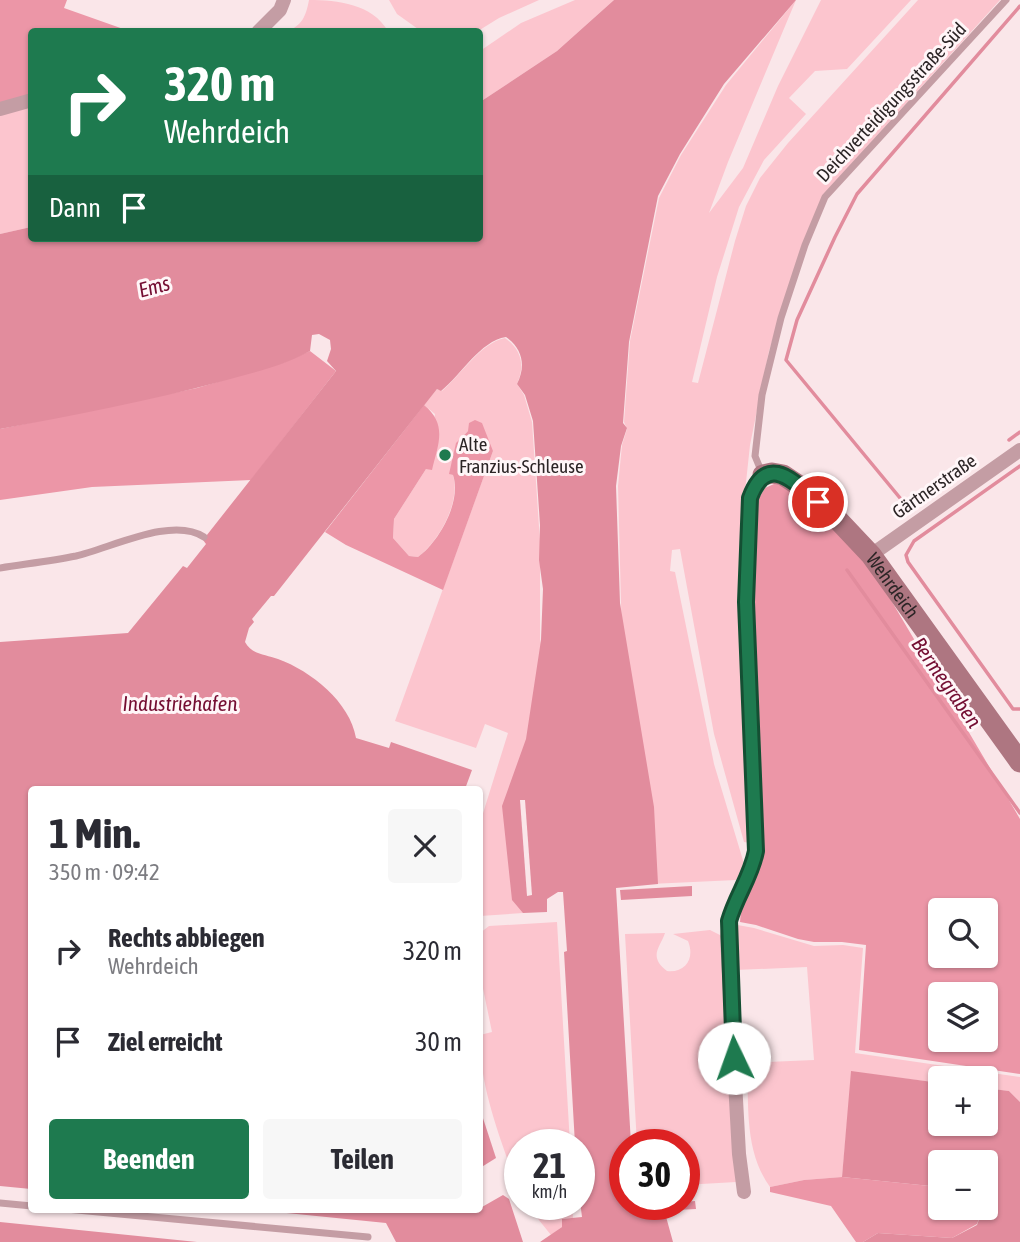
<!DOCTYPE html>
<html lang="de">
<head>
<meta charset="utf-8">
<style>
	body { margin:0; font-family:"Asap Condensed",sans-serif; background:#f7f7f7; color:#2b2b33; height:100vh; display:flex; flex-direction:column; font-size:26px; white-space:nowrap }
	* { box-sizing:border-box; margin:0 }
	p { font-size:23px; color:#7c7c81 }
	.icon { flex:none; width:38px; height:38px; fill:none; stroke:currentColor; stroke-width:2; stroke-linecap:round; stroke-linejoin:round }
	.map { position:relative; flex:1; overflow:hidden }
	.details { position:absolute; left:28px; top:786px; width:455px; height:427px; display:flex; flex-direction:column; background:#fff; border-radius:7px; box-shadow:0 2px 5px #0004 }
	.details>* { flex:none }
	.top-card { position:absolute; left:28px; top:28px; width:455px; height:214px; border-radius:7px; box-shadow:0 2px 5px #0004; background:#1e7a4f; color:#fff; overflow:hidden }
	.buttons { position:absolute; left:928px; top:898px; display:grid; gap:14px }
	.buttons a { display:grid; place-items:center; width:70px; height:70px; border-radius:7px; background:#fff; box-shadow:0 2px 5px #0004; font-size:35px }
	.speed { position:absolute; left:504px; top:1129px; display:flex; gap:14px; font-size:35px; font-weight:700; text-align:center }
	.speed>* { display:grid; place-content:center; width:91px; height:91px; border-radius:50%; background:#fff; box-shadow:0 2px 5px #0004; line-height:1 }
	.speed small { font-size:18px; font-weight:400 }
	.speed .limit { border:10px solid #d22; background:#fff; color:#111 }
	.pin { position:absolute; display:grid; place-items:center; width:60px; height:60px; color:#fff; margin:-30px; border:4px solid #fff; border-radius:50%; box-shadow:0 2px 7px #0007 }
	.me { position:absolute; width:77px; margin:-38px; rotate:357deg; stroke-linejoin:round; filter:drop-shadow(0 0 5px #0008) }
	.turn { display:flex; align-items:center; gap:24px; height:147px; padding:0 21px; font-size:32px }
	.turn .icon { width:91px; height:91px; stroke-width:2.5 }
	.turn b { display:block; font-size:49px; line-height:60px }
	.then { display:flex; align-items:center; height:66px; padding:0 21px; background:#0003; gap:14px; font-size:26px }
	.round { display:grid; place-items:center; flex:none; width:74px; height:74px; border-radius:7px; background:#f7f7f7 }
	.summary { display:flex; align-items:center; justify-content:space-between; height:119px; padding:0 21px }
	h1 { font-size:42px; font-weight:700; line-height:52px }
	.cta { display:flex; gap:14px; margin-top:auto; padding:14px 21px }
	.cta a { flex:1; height:80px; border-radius:7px; background:#1e7a4f; color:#fff; font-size:28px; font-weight:700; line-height:80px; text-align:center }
	.cta a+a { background:#f7f7f7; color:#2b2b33 }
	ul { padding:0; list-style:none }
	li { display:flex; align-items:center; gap:21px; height:91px; padding:0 21px }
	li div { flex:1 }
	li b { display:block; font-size:26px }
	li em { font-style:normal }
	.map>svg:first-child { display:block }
</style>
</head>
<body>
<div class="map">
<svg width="1020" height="1242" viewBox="0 0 1020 1242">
	<rect width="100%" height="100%" fill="#fae6e9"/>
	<g fill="#fcc5ce">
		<path d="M 309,0 C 338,0 372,4 388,31 L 287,31 C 302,26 306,16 309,0 Z"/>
		<polygon points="389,0 539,0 499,18 478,31 415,32 418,29 397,14"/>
		<polygon points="575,0 614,0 557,51 480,102 480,51 521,23"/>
		<polygon points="796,0 728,162 709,213 743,168 778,86 821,0 911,0 847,69 815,71 789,98 806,114 764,160 739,207 717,277 692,382 698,383 735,241 746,206 760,178 788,143 918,0 1000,0 823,195 805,237 769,351 750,445 744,501 750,843 744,842 714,734 680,549 672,550 670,571 675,572 714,764 745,867 736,880 650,884 624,719 618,486 622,445 627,429 624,422 630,341 659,198 681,155 726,85"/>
		<polygon points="31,103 31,227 0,234 0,112"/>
		<path d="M 505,338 C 522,350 525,366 517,384 L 524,395 L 532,422 L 540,542 L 540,639 L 546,671 L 514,818 L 523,913 L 480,916 L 480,823 L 508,733 L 485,724 L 476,748 L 395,721 L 493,451 L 468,431 L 460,438 L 450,474 L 453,475 C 461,502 439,541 418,557 L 409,556 L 393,538 L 394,519 L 426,469 L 435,414 L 424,405 L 437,389 L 442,391 C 461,375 480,343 505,338 Z"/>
		<path d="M 557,922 L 570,1144 L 520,1144 L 520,1195 C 503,1144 479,1090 480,1035 L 492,1032 L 480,974 L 480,933 L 489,926 Z"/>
		<path d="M 732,924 L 754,928 L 814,946 L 843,945 L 863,948 L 855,1053 L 1020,1077 L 1020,1102 L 1009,1091 L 985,1088 L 985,1078 L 940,1078 L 940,1083 L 852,1072 L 842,1177 L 804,1180 L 770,1187 C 744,1151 749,1105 747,1063 L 814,1060 L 807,967 L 735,970 Z"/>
		<path d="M 710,930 L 720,935 L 736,1182 L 684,1185 L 684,1144 L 637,1144 L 625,934 L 665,933 C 660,948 648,956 667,971 C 686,973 695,958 688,941 L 673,934 Z"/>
		<polygon points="526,1204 572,1204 573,1218 562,1219 562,1227 551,1235"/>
	</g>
	<g fill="#ec96a7" fill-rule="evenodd">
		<polygon points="0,0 67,0 64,8 129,31 32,32 31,103 0,112"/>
		<polygon points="310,351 336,371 251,480 92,487 0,500 0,429 197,388 285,362"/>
		<path d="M 424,405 C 448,425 438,444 432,470 L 426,469 L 394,519 L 393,538 L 409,556 L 418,557 C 439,542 462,501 453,475 L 449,474 L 456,443 L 468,431 L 469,423 L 475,420 L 482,423 L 493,451 L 443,590 L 346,545 L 325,532 Z"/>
		<path d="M 774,484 L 784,485 L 865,556 L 1020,819 L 1020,1074 L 859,1050 L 866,945 L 842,942 L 814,942 L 798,939 L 756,925 L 740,922 L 741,910 L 755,881 L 763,849 L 751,602 L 754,506 L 765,488 ZM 940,910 L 985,910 L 985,956 L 940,956 ZM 940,994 L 985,994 L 985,1040 L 940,1040 Z"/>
		<polygon points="842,1177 940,1187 940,1208 983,1208 977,1224 952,1238 878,1233 863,1242 856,1242 831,1206 770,1192 770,1187 804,1180"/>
	</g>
	<g fill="#e28c9d">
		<path d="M 614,0 L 796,0 L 724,84 L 680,154 L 658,196 L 629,342 L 623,423 L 627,428 L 621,446 L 616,486 L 620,603 L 654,807 L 658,884 L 616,888 L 631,1144 L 625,1144 L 625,1204 L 635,1204 L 636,1215 L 665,1213 L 673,1242 L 540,1242 L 562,1227 L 562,1219 L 582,1217 L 579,1193 L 579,1144 L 575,1144 L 564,952 L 567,951 L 563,892 L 558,892 L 547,899 L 547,912 L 523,913 L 512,900 L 502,806 L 526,739 L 541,640 L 543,589 L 539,560 L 540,525 L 533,421 L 525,395 L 517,384 C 526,366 523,349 506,337 C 480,341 461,375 441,391 L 437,389 L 274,596 L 271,596 L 252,619 L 254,622 L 249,628 L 245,642 C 252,655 265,654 278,659 C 311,671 350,702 356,738 L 389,748 L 391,742 L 472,770 L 465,789 L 32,789 L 31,1189 L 0,1186 L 0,642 L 128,633 L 183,566 L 187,568 L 206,544 L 203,540 L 336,371 L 327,361 L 331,349 L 330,340 L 319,334 L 312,335 L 310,351 C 283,366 252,373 223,381 C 149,401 75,415 0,429 L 0,234 L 31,227 L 32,238 L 480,238 L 480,102 L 557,51 Z"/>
		<polygon points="692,886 692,896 621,900 620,890"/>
		<polygon points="851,1071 940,1083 940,1124 985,1124 985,1088 1009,1091 1020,1102 1020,1242 863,1242 878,1233 952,1238 977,1225 983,1208 985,1208 985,1162 940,1162 940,1187 842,1177"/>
		<polygon points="480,1109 496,1158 480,1168"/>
		<polygon points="503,1195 509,1199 523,1242 396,1242 386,1223 246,1209 480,1209 480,1202 482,1207"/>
		<polygon points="695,1201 696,1209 639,1212 639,1204 684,1204 684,1202"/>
		<polygon points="0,1222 197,1242 0,1242"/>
	</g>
	<polygon fill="#fae6e9" points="520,800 525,800 532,895 527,896"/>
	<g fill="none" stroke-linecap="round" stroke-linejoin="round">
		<g stroke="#e28c9d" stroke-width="3.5">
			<polyline points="1009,440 1020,432"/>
			<polyline points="1020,466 914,541 906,555 908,562 1013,709 1020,709"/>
			<polyline points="933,494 960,474"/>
			<polyline points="917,505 910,510 786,360 797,320 835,237 857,194 1020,6"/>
			<polyline points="847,570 1020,813"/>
		</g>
		<g stroke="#c49da4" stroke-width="7">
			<polyline points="762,473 755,456 762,395 781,318 805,245 825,197 1006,0"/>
			<path d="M 0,568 C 25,564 51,561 76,556 C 111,548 172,516 204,537"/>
			<polyline points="0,1203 32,1206"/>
			<polyline points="66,1209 368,1237"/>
		</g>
		<g stroke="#c49da4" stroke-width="14">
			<polyline points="258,32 280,10 284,0"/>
			<polyline points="0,109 32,100"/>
			<polyline points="871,555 1020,450"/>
			<path d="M 744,1192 L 739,1154 L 727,937 C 730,905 750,882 756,851 L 745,602 L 750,498 L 755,484 L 763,475"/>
		</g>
		<path stroke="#ae7681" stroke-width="21" id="s1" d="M 763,475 L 772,473 L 783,475 L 798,485 L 838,520 L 871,555 L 1020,762"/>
	</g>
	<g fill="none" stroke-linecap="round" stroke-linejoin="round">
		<defs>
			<path id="route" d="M 734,1058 L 729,921 C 736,896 751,877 756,851 L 746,602 L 750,498 C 767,452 793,481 818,502"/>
		</defs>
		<use href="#route" stroke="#144f33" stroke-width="18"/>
		<use href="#route" stroke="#1e7a4f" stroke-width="12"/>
	</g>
	<circle fill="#1e7a4f" stroke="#fff6f8" stroke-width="2.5" cx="445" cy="455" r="7"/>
	<g text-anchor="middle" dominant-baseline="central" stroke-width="6" stroke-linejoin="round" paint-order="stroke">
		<g font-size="19" fill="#2c2526" stroke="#fff6f8">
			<text transform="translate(891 102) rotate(-47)">Deichverteidigungsstraße-Süd</text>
			<text transform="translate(934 486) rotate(-35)">Gärtnerstraße</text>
			<text stroke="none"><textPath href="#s1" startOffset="177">Wehrdeich</textPath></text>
		</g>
		<g font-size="19" fill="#2c2526" stroke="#fff6f8" text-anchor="start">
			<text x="459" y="444">Alte<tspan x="459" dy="22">Franzius-Schleuse</tspan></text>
		</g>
		<g font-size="21" font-style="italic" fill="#740d32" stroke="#fff6f8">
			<text transform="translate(154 286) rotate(-15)">Ems</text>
			<text transform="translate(947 682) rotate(55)">Bermegraben</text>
			<text x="180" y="703">Industriehafen</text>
		</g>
	</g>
</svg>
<div class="buttons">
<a><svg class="icon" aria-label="search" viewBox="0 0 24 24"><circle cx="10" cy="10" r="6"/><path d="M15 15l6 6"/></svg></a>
<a><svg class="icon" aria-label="layers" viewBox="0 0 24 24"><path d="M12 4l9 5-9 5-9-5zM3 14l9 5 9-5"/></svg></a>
<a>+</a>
<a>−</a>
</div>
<div class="speed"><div>21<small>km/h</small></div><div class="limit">30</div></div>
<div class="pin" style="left:818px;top:502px;background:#d93025"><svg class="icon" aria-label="arrive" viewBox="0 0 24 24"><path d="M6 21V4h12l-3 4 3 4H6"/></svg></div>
<svg class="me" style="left:734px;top:1058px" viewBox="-20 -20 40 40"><circle r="19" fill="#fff"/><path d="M0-13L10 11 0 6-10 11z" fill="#1e7a4f"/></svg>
<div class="top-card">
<div class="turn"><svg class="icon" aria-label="right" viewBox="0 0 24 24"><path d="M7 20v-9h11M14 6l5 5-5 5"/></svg><div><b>320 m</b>Wehrdeich</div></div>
<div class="then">Dann<svg class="icon" aria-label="arrive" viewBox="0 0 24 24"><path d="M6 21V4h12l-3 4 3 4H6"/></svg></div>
</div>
<section class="details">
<div class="summary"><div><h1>1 Min.</h1><p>350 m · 09:42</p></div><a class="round"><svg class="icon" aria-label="close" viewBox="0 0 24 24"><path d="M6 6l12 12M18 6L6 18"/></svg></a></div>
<ul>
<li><svg class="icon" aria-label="right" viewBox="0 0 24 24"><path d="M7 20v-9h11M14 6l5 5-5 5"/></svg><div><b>Rechts abbiegen</b><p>Wehrdeich</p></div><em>320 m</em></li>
<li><svg class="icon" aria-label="arrive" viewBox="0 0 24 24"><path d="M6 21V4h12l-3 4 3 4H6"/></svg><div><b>Ziel erreicht</b></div><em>30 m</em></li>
</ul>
<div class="cta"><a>Beenden</a><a>Teilen</a></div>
</section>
</div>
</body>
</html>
